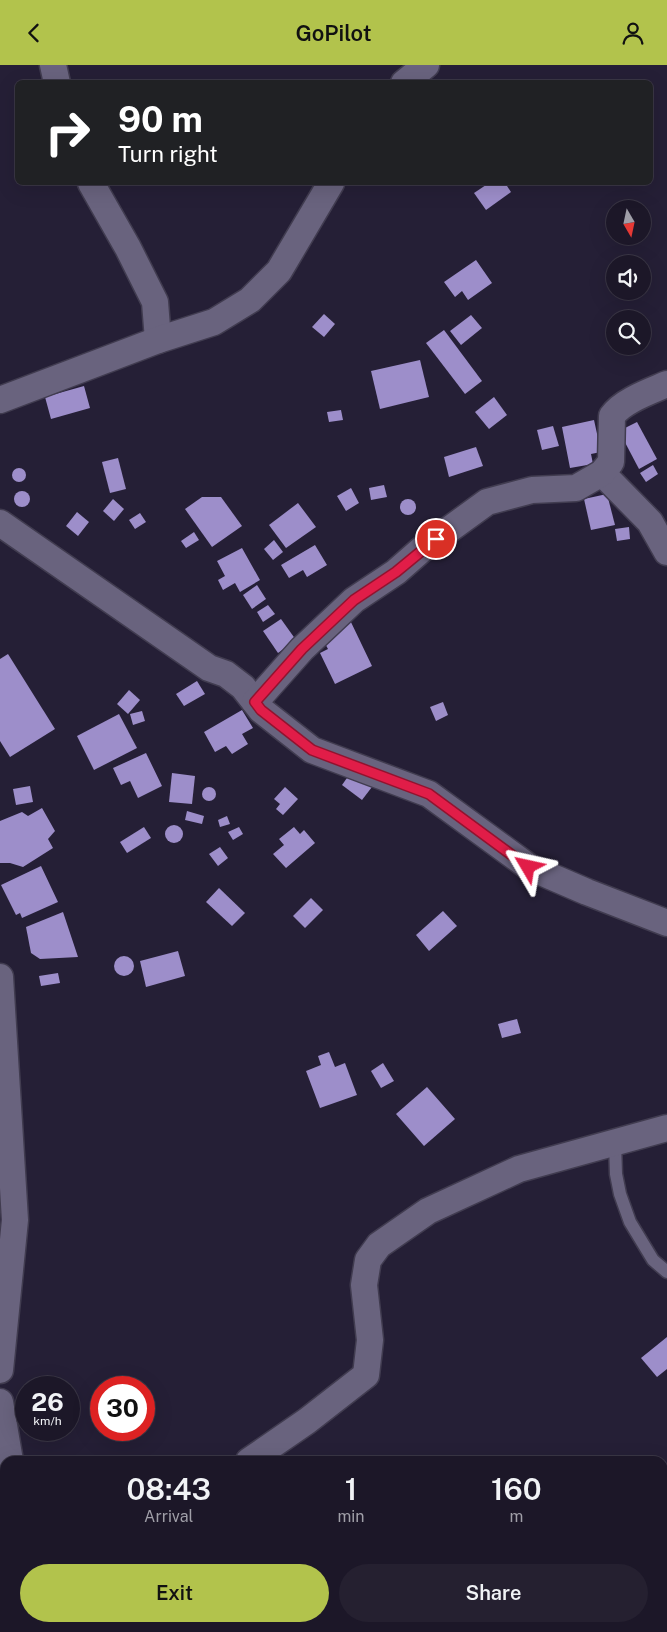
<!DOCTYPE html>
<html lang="en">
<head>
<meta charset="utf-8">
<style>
	body { margin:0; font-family:"Public Sans",sans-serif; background:#252030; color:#f1f3f6; height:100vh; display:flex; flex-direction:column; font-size:19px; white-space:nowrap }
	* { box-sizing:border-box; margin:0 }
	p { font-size:16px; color:#a09fa8 }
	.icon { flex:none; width:28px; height:28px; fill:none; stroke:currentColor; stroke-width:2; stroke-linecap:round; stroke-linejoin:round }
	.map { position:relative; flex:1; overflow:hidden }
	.sheet { position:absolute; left:0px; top:1391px; width:668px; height:176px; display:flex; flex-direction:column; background:#1c1728; border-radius:15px 15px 0 0; box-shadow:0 5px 20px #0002,0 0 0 1px #3a3645 }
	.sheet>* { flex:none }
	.guide { position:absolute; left:15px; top:15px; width:638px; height:105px; border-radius:8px; box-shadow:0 5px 20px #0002,0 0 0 1px #3a3645; background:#202124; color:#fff; overflow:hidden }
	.needle { width:32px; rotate:171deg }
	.tools { position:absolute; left:606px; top:135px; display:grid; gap:10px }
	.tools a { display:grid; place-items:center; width:45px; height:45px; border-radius:50%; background:#1c1728; box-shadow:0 5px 20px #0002,0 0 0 1px #3a3645; font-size:25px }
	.speed { position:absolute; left:15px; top:1311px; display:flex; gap:10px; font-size:25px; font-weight:700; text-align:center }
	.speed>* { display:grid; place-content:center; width:65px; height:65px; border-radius:50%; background:#1c1728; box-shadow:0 5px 20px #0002,0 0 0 1px #3a3645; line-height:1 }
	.speed small { font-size:12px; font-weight:400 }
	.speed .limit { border:8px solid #d22; background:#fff; color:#111 }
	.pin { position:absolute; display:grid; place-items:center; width:42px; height:42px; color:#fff; margin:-21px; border:2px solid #fff; border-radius:50%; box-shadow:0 1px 5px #0007 }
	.me { position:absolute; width:55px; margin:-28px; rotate:306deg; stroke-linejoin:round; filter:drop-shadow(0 0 4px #0008) }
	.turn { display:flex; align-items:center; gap:18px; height:105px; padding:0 20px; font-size:22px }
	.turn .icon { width:65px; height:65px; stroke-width:2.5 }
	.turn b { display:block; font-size:35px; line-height:42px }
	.eta { display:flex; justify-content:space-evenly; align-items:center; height:85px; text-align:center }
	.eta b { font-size:30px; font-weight:600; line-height:35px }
	.primary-button { display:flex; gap:10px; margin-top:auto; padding:10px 20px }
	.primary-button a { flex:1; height:58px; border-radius:30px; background:#b2c34c; color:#111; font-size:20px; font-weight:600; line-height:58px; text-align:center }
	.primary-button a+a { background:#252030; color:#f1f3f6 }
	header { display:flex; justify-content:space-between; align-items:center; height:65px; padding:0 20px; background:#b2c34c; color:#111; font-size:22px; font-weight:600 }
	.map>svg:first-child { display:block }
</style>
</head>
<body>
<header><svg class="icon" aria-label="back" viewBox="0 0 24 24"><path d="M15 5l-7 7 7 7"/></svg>GoPilot<svg class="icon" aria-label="person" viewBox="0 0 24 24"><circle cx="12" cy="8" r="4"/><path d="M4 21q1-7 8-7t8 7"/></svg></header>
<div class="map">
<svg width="667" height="1567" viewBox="0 0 667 1567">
	<rect width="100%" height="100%" fill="#251f36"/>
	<g fill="#9d8eca">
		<polygon points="489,118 505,118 511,127 486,145 474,128"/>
		<polygon points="476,195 492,218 468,235 462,226 455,232 444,217"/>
		<polygon points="324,249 335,259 324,272 312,262"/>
		<polygon points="471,250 482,263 461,280 450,266"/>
		<polygon points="444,265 482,316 465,329 426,278"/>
		<polygon points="420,295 429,332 380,344 371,306"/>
		<polygon points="84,321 90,343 51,354 45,332"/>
		<polygon points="494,332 507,350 489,364 475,347"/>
		<polygon points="341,345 343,355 329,357 327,347"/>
		<polygon points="594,355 601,387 591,389 593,399 570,403 562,362"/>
		<polygon points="637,357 657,394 639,404 619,366"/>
		<polygon points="553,361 559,381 542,385 537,365"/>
		<polygon points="476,382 483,401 449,412 444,392"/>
		<polygon points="118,393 126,424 110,428 102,397"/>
		<polygon points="653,400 658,409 646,417 640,408"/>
		<circle cx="19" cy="410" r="7"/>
		<polygon points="384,420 387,432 371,435 369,423"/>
		<polygon points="351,423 359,438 346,446 337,431"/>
		<circle cx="22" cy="434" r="8"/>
		<polygon points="607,429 615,460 591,465 584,434"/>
		<polygon points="202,432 221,432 242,461 212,482 185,444"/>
		<polygon points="113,434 124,444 114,456 103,446"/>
		<circle cx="408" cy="442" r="8"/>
		<polygon points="298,438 316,462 286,483 269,460"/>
		<polygon points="77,447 89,457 78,471 66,461"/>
		<polygon points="140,448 146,457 135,464 129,455"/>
		<polygon points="629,462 630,474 617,476 615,464"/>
		<polygon points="194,467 199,475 186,483 181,476"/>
		<polygon points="274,475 283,487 273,495 264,484"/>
		<polygon points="315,480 327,500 307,512 303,505 289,513 281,500"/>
		<polygon points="242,483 260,515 240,527 235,518 223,525 218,515 225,511 217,496"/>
		<polygon points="257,520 266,534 252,544 243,530"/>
		<polygon points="268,540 275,549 263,557 257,547"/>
		<polygon points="349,553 372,601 335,619 320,588 328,584 322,573"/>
		<polygon points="281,554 296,575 278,588 263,566"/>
		<polygon points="8,589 55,664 10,692 0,676 0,594"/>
		<polygon points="197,616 205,629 184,641 176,629"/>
		<polygon points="129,625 140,635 128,649 117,639"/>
		<polygon points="443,637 448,650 436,656 430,642"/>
		<polygon points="242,645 253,663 242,669 248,679 232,689 226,681 215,687 204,667"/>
		<polygon points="142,646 145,656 133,660 130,649"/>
		<polygon points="119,649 137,683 94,705 77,671"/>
		<polygon points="146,688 162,721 138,733 130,716 121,720 113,703"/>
		<polygon points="354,703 375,718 362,735 342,720"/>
		<polygon points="172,708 195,711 192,739 169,737"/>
		<polygon points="30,721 33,737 16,740 13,724"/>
		<circle cx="209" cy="729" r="7"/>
		<polygon points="285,722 298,734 283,750 276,744 280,739 274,734"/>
		<polygon points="42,743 55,766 48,774 53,783 23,802 10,798 0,798 0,756 22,747 28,751"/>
		<polygon points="187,746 204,751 202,759 185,755"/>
		<polygon points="227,751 230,759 220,762 218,755"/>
		<circle cx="174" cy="769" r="9"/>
		<polygon points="144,762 151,773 127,788 120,777"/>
		<polygon points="239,762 243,769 233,775 228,767"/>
		<polygon points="294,762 300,769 304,765 315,778 286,803 273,789 284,780 279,774"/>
		<polygon points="220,782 228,793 218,801 209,789"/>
		<polygon points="41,801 58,837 22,853 20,848 16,850 1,820"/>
		<polygon points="219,823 245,848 232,861 206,837"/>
		<polygon points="311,833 323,845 305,863 293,851"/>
		<polygon points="443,846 457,861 429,886 416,870"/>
		<polygon points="63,847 78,892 40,894 31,888 26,862"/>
		<polygon points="178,886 185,911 146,922 140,896"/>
		<circle cx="124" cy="901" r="10"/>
		<polygon points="58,908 60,918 41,921 39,911"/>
		<polygon points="517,954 521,968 502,973 498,959"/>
		<polygon points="329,987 335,1002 345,998 357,1030 320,1043 306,1006 321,1000 318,991"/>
		<polygon points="383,998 394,1016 381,1023 371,1006"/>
		<polygon points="427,1022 455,1054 424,1081 396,1049"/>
		<polygon points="667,1272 667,1304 657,1312 641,1293"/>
		<polygon points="50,1562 120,1562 127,1567 47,1567"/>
	</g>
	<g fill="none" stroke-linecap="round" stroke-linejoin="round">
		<defs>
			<polyline id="service" points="615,1078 616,1109 620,1129 630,1157 653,1195 667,1207"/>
			<g id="minor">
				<polyline points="53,0 57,18"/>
				<polyline points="404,18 426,0"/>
				<polyline points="91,118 128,183 155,237 158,275"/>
				<polyline points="0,335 158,275 214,257 250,235 279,206 331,118"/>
				<polyline points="602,408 650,457 667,487"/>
				<polyline points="0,458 209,603 226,609 243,622 261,645 312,685 429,729 529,802 587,827 667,858"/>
				<path d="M 255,637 L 302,584 L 354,535 L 396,507 L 421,485 L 487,437 L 532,425 L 576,423 L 602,408 L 611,397 L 612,351 C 622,336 651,326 667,319"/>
				<polyline points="0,912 15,1155 0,1305"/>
				<polyline points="0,1337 10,1396"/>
				<polyline points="249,1396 307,1356 366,1310 370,1275 364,1220 368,1195 379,1180 428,1146 519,1104 667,1063"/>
			</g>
		</defs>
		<use href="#service" stroke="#413c50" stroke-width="15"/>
		<use href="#minor" stroke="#413c50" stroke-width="29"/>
		<use href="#service" stroke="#69637e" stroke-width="12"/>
		<use href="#minor" stroke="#69637e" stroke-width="26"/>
	</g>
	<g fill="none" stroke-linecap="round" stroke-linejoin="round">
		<defs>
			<polyline id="route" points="436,474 396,507 354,535 302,584 255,637 261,645 312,685 429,729 528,802"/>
		</defs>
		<use href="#route" stroke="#92132f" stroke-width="12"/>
		<use href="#route" stroke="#e11d48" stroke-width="9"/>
	</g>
</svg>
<div class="tools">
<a><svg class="needle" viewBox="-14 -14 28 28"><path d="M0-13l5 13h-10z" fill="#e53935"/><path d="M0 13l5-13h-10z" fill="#a09fa8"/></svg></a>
<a><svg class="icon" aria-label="sound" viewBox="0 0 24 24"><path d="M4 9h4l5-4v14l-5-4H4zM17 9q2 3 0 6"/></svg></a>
<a><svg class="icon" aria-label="search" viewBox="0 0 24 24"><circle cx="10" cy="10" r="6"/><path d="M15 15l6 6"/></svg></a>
</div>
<div class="speed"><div>26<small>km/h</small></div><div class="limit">30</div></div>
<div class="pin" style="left:436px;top:474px;background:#d93025"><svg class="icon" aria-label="arrive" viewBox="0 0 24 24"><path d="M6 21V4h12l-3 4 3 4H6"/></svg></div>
<svg class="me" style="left:528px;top:802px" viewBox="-20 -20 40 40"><path d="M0-17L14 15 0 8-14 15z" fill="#e11d48" stroke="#fff" stroke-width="4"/></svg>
<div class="guide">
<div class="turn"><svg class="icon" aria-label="right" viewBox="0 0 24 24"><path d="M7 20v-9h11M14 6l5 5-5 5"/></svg><div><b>90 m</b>Turn right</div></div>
</div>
<section class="sheet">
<div class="eta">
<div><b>08:43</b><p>Arrival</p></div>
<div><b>1</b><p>min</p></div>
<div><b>160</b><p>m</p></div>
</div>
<div class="primary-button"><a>Exit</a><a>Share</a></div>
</section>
</div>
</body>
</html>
